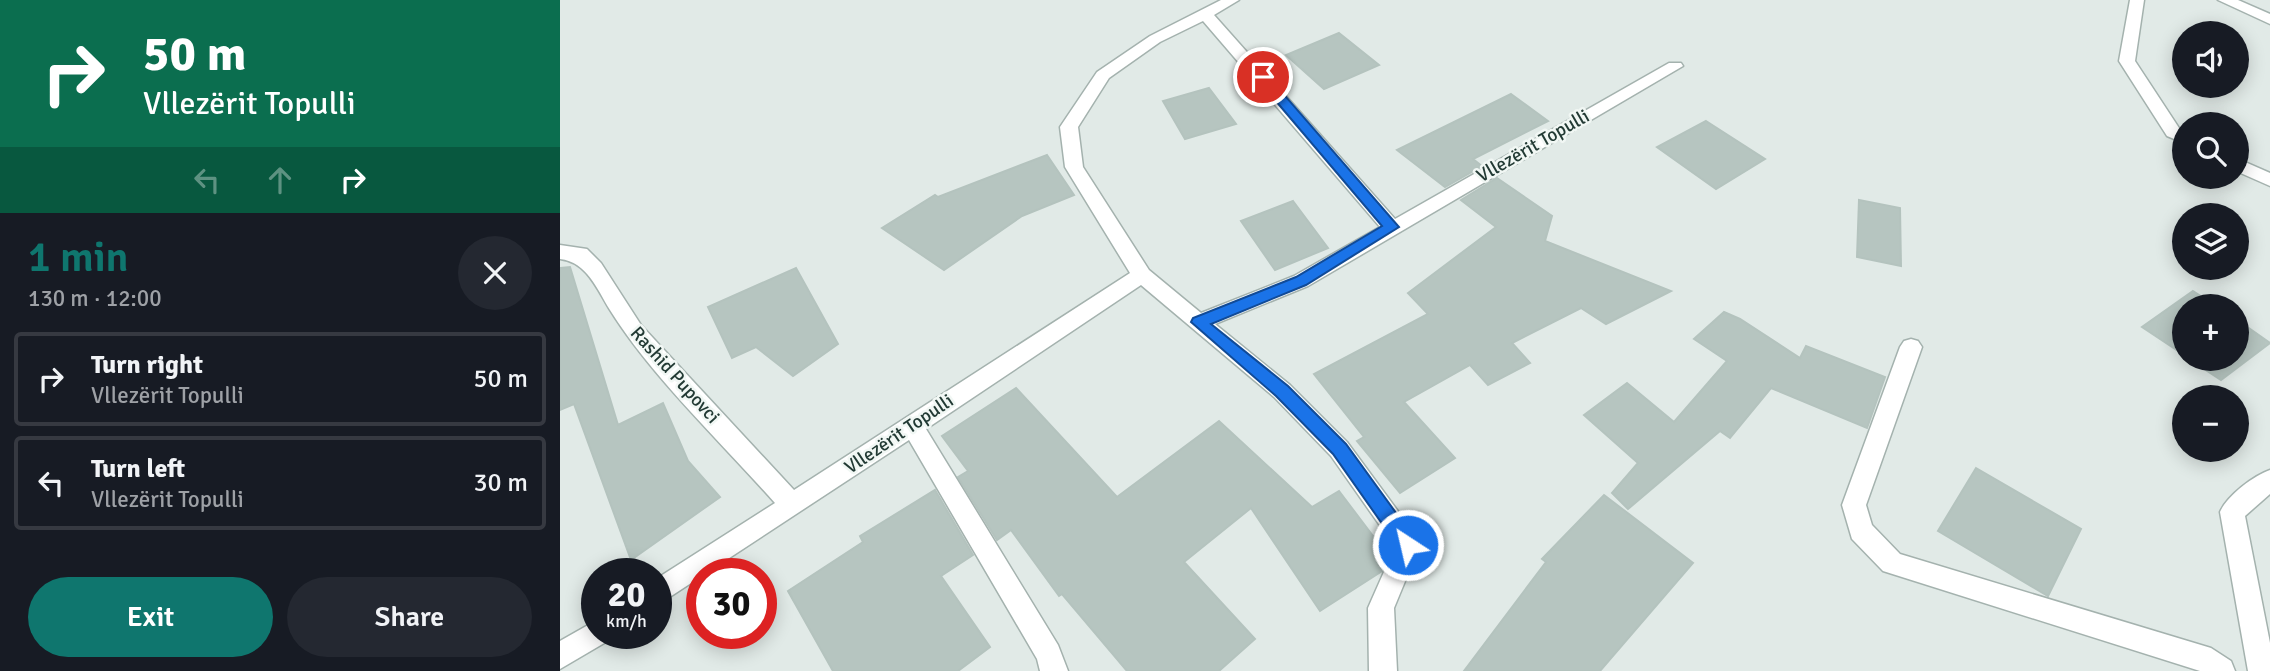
<!DOCTYPE html>
<html lang="en">
<head>
<meta charset="utf-8">
<style>
	body { margin:0; font-family:Signika,sans-serif; background:#242831; color:#f1f3f6; height:100vh; display:flex; flex-direction:column; font-size:26px; white-space:nowrap }
	* { box-sizing:border-box; margin:0 }
	p { font-size:23px; color:#9ea1a6 }
	.icon { flex:none; width:38px; height:38px; fill:none; stroke:currentColor; stroke-width:2; stroke-linecap:round; stroke-linejoin:round }
	.map { position:relative; flex:1; overflow:hidden }
	.sheet { display:flex; flex-direction:column; background:#171b24; width:560px }
	.sheet>* { flex:none }
	.guide { background:#0b6e4f; color:#fff; overflow:hidden }
	.buttons { position:absolute; left:1612px; top:21px; display:grid; gap:14px }
	.buttons a { display:grid; place-items:center; width:77px; height:77px; border-radius:50%; background:#171b24; box-shadow:0 4px 18px #0003; font-size:35px }
	.speed { position:absolute; left:21px; top:558px; display:flex; gap:14px; font-size:35px; font-weight:700; text-align:center }
	.speed>* { display:grid; place-content:center; width:91px; height:91px; border-radius:50%; background:#171b24; box-shadow:0 4px 18px #0003; line-height:1 }
	.speed small { font-size:18px; font-weight:400 }
	.speed .limit { border:10px solid #d22; background:#fff; color:#111 }
	.pin { position:absolute; display:grid; place-items:center; width:60px; height:60px; color:#fff; margin:-30px; border:4px solid #fff; border-radius:50%; box-shadow:0 2px 7px #0007 }
	.me { position:absolute; width:77px; margin:-38px; rotate:325deg; stroke-linejoin:round; filter:drop-shadow(0 0 5px #0008) }
	.turn { display:flex; align-items:center; gap:24px; height:147px; padding:0 28px; font-size:32px }
	.turn .icon { width:91px; height:91px; stroke-width:2.5 }
	.turn b { display:block; font-size:49px; line-height:60px }
	.lanes { display:flex; align-items:center; height:66px; padding:0 28px; background:#0003; justify-content:center; gap:35px; direction:ltr }
	.lanes .off { opacity:.35 }
	.round { display:grid; place-items:center; flex:none; width:74px; height:74px; border-radius:37px; background:#242831 }
	.summary { display:flex; align-items:center; justify-content:space-between; height:119px; padding:0 28px }
	h1 { font-size:42px; font-weight:600; line-height:52px; color:#0f766e }
	.button { display:flex; gap:14px; margin-top:auto; padding:14px 28px }
	.button a { flex:1; height:80px; border-radius:42px; background:#0f766e; color:#fff; font-size:28px; font-weight:600; line-height:80px; text-align:center }
	.button a+a { background:#242831; color:#f1f3f6 }
	ul { padding:0; list-style:none }
	li { display:flex; align-items:center; gap:21px; height:94px; margin:0 14px 10px; padding:0 14px; border:4px solid #363941; border-radius:7px }
	li div { flex:1 }
	li b { display:block; font-size:26px }
	li em { font-style:normal }
	main { display:flex; flex:1; min-height:0 }
	.map>svg:first-child { display:block }
</style>
</head>
<body>
<main>
<section class="sheet">
<div class="guide">
<div class="turn"><svg class="icon" aria-label="right" viewBox="0 0 24 24"><path d="M7 20v-9h11M14 6l5 5-5 5"/></svg><div><b>50 m</b>Vllezërit Topulli</div></div>
<div class="lanes"><svg class="icon off" aria-label="left" viewBox="0 0 24 24"><path d="M17 20v-9H6M10 6l-5 5 5 5"/></svg><svg class="icon off" aria-label="ahead" viewBox="0 0 24 24"><path d="M12 20V5M6 11l6-6 6 6"/></svg><svg class="icon" aria-label="right" viewBox="0 0 24 24"><path d="M7 20v-9h11M14 6l5 5-5 5"/></svg></div>
</div>
<div class="summary"><div><h1>1 min</h1><p>130 m · 12:00</p></div><a class="round"><svg class="icon" aria-label="close" viewBox="0 0 24 24"><path d="M6 6l12 12M18 6L6 18"/></svg></a></div>
<ul>
<li><svg class="icon" aria-label="right" viewBox="0 0 24 24"><path d="M7 20v-9h11M14 6l5 5-5 5"/></svg><div><b>Turn right</b><p>Vllezërit Topulli</p></div><em>50 m</em></li>
<li><svg class="icon" aria-label="left" viewBox="0 0 24 24"><path d="M17 20v-9H6M10 6l-5 5 5 5"/></svg><div><b>Turn left</b><p>Vllezërit Topulli</p></div><em>30 m</em></li>
</ul>
<div class="button"><a>Exit</a><a>Share</a></div>
</section>
<div class="map">
<svg width="1710" height="671" viewBox="0 0 1710 671">
	<rect width="100%" height="100%" fill="#e1eae7"/>
	<g fill="#b6c5c0" stroke="#b4c3be" stroke-width="2">
		<polygon points="779,33 819,65 764,89 726,55"/>
		<polygon points="649,88 676,124 625,139 603,101"/>
		<polygon points="951,94 988,121 913,159 922,166 885,187 837,150"/>
		<polygon points="1146,121 1205,159 1156,189 1097,147"/>
		<polygon points="487,155 514,195 462,216 384,270 322,228 375,195 378,197"/>
		<polygon points="937,178 992,216 985,241 1111,291 1046,324 1021,308 952,343 970,363 928,385 910,365 844,402 895,458 840,493 797,441 804,437 754,374 868,314 848,293 936,227 901,200"/>
		<polygon points="1299,200 1340,208 1341,266 1297,257"/>
		<polygon points="733,201 768,248 715,270 681,221"/>
		<polygon points="10,267 58,425 103,403 128,461 160,497 71,560 14,404 0,410 0,268"/>
		<polygon points="236,268 278,344 233,376 196,347 172,358 148,307"/>
		<polygon points="1633,291 1656,306 1624,306 1624,355 1582,327"/>
		<polygon points="1164,312 1180,319 1240,358 1246,346 1325,377 1307,428 1211,388 1170,438 1160,431 1068,509 1052,493 1078,463 1024,415 1067,383 1114,422 1167,361 1134,339"/>
		<polygon points="1676,319 1710,343 1661,380 1629,359 1676,359"/>
		<polygon points="456,388 557,497 659,421 752,507 779,491 828,556 822,571 760,611 691,508 624,562 695,639 659,671 567,671 502,594 499,596 451,530 437,540 398,477 408,471 382,436"/>
		<polygon points="1416,468 1521,529 1488,596 1378,531"/>
		<polygon points="375,490 413,555 381,576 430,647 398,671 273,671 228,591 303,542 300,536"/>
		<polygon points="1044,495 1133,563 1040,671 904,671 986,562 982,559"/>
	</g>
	<g fill="none" stroke-linecap="round" stroke-linejoin="round">
		<defs>
			<g id="minor">
				<path d="M 661,0 L 679,0 L 654,15 L 835,219 L 1109,63 L 1121,63 L 1123,66 L 748,286 L 655,324 L 730,385 L 787,442 L 857,537 L 860,545 L 834,608 L 837,671 L 809,671 L 808,608 L 835,547 L 771,456 L 714,397 L 581,285 L 366,429 L 498,645 L 508,671 L 480,671 L 477,659 L 349,440 L 96,606 L 96,579 L 215,503 C 162,443 91,376 50,310 C 37,289 27,262 0,259 L 0,245 L 27,249 L 41,263 L 81,325 L 234,490 L 570,273 L 505,167 L 500,127 L 537,72 L 590,36 ZM 643,21 L 820,227 L 734,276 L 641,313 L 589,270 L 523,167 L 518,127 L 549,78 L 600,42 Z"/>
				<polygon points="1570,0 1584,0 1575,61 1619,128 1624,131 1624,143 1607,136 1559,61"/>
				<polygon points="1658,0 1678,0 1710,14 1710,24"/>
				<polygon points="1676,158 1710,173 1710,186 1676,171"/>
				<polygon points="1351,339 1358,341 1362,347 1306,505 1312,525 1340,554 1651,648 1671,661 1675,671 1640,671 1323,571 1292,539 1282,505 1340,347 1344,341"/>
				<path d="M 1710,470 L 1710,494 L 1685,516 L 1710,643 L 1710,671 L 1688,671 L 1660,512 C 1667,496 1693,476 1710,470 Z"/>
				<polygon points="37,620 37,634 50,634 46,642 0,669 0,641"/>
			</g>
		</defs>
		<use href="#minor" stroke="#a4b2ae" stroke-width="3"/>
		<use href="#minor" fill="#fff" fill-rule="evenodd"/>
	</g>
	<polygon fill="#1a73e8" stroke="#114b97" stroke-width="2" points="698,75 707,75 839,227 746,285 651,324 728,386 786,444 855,539 858,545 855,552 848,554 842,552 773,454 716,396 631,322 633,318 736,277 822,226 698,80"/>
	<g text-anchor="middle" dominant-baseline="central" stroke-width="5" stroke-linejoin="round" paint-order="stroke">
		<g font-size="19" fill="#223a34" stroke="#f1f7f4">
			<text transform="translate(973 146) rotate(-30)">Vllezërit Topulli</text>
			<text transform="translate(115 375) rotate(48)">Rashid Pupovci</text>
			<text transform="translate(339 434) rotate(-34)">Vllezërit Topulli</text>
		</g>
	</g>
</svg>
<div class="buttons">
<a><svg class="icon" aria-label="sound" viewBox="0 0 24 24"><path d="M4 9h4l5-4v14l-5-4H4zM17 9q2 3 0 6"/></svg></a>
<a><svg class="icon" aria-label="search" viewBox="0 0 24 24"><circle cx="10" cy="10" r="6"/><path d="M15 15l6 6"/></svg></a>
<a><svg class="icon" aria-label="layers" viewBox="0 0 24 24"><path d="M12 4l9 5-9 5-9-5zM3 14l9 5 9-5"/></svg></a>
<a>+</a>
<a>−</a>
</div>
<div class="speed"><div>20<small>km/h</small></div><div class="limit">30</div></div>
<div class="pin" style="left:703px;top:77px;background:#d93025"><svg class="icon" aria-label="arrive" viewBox="0 0 24 24"><path d="M6 21V4h12l-3 4 3 4H6"/></svg></div>
<svg class="me" style="left:848px;top:545px" viewBox="-20 -20 40 40"><circle r="17" fill="#1a73e8" stroke="#fff" stroke-width="3"/><path d="M0-11L8 9 0 5-8 9z" fill="#fff"/></svg>
</div>
</main>
</body>
</html>
